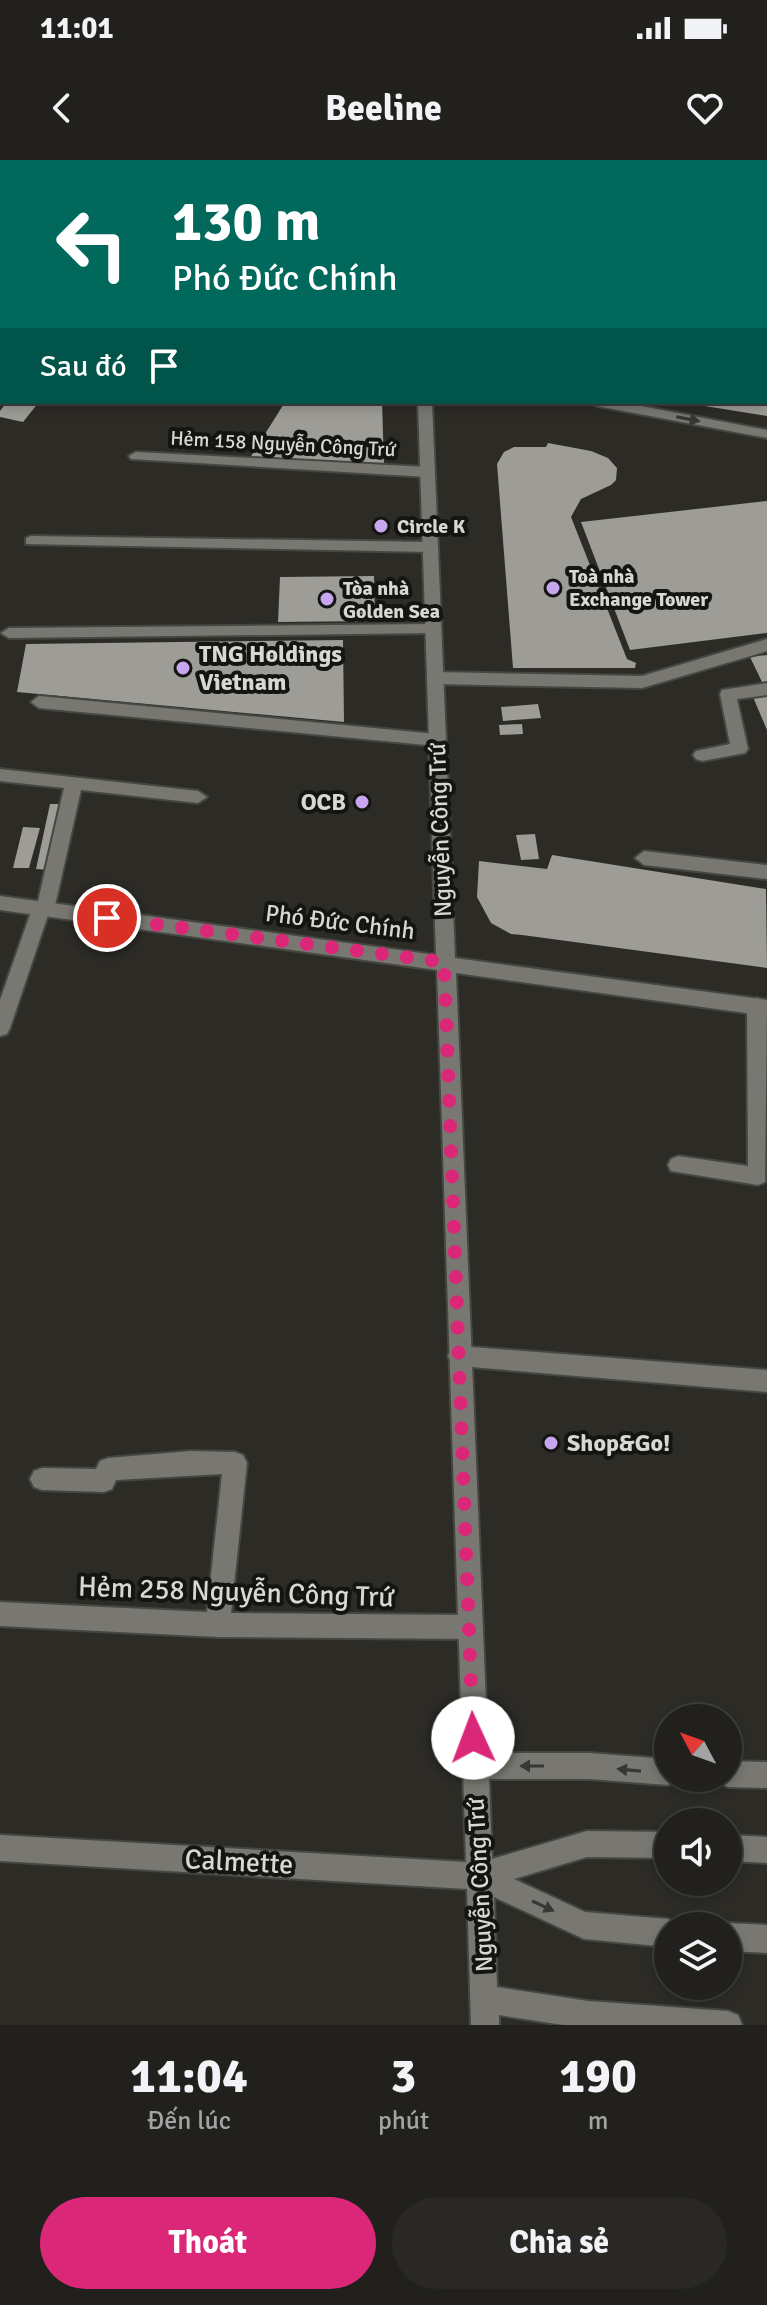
<!DOCTYPE html>
<html lang="vi">
<head>
<meta charset="utf-8">
<style>
	body { margin:0; font-family:Signika,sans-serif; background:#292825; color:#f1f3f6; height:100vh; display:flex; flex-direction:column; font-size:30px; white-space:nowrap }
	* { box-sizing:border-box; margin:0 }
	p { font-size:26px; color:#a2a3a3 }
	.icon { flex:none; width:44px; height:44px; fill:none; stroke:currentColor; stroke-width:2; stroke-linecap:round; stroke-linejoin:round }
	.map { position:relative; height:1865px; overflow:hidden }
	.sheet { display:flex; flex-direction:column; background:#21201c; flex:1 }
	.sheet>* { flex:none }
	.top-card { position:absolute; left:0px; top:0px; width:768px; height:244px; box-shadow:0 4px 12px #0003,0 0 0 2px #3e3e3b; background:#00695c; color:#fff; overflow:hidden }
	.needle { width:52px; rotate:311deg }
	.fabs { position:absolute; left:654px; top:1544px; display:grid; gap:16px }
	.fabs a { display:grid; place-items:center; width:88px; height:88px; border-radius:50%; background:#21201c; box-shadow:0 4px 12px #0003,0 0 0 2px #3e3e3b; font-size:40px }
	.pin { position:absolute; display:grid; place-items:center; width:68px; height:68px; color:#fff; margin:-34px; border:4px solid #fff; border-radius:50%; box-shadow:0 2px 8px #0007 }
	.me { position:absolute; width:88px; margin:-44px; rotate:358deg; stroke-linejoin:round; filter:drop-shadow(0 0 6px #0008) }
	.turn { display:flex; align-items:center; gap:28px; height:168px; padding:0 40px; font-size:36px }
	.turn .icon { width:104px; height:104px; stroke-width:2.5 }
	.turn b { display:block; font-size:56px; line-height:68px }
	.then { display:flex; align-items:center; height:76px; padding:0 40px; background:#0003; gap:16px; font-size:30px }
	.eta { display:flex; justify-content:space-evenly; align-items:center; height:136px; text-align:center }
	.eta b { font-size:48px; font-weight:700; line-height:56px }
	.primary-button { display:flex; gap:16px; margin-top:auto; padding:16px 40px }
	.primary-button a { flex:1; height:92px; border-radius:48px; background:#db2777; color:#fff; font-size:32px; font-weight:700; line-height:92px; text-align:center }
	.primary-button a+a { background:#292825; color:#f1f3f6 }
	.status { display:flex; justify-content:space-between; align-items:center; height:56px; padding:0 40px; background:#21201c; direction:ltr }
	.status svg { height:22px; fill:currentColor }
	header { display:flex; justify-content:space-between; align-items:center; height:104px; padding:0 40px; background:#21201c; font-size:36px; font-weight:700 }
	.map>svg:first-child { display:block }
</style>
</head>
<body>
<div class="status"><b>11:01</b><svg viewBox="0 0 49 12"><path d="M0 12V9h3v3zM5 12V6h3v6zM10 12V3h3v9zM15 12V0h3v12zM26 1h20v11H26zM47 4h2v5h-2z"/></svg></div>
<header><svg class="icon" aria-label="back" viewBox="0 0 24 24"><path d="M15 5l-7 7 7 7"/></svg>Beeline<svg class="icon" aria-label="heart" viewBox="0 0 24 24"><path d="M12 20l-8-8c-3-5 5-10 8-4 3-6 11-1 8 4z"/></svg></header>
<div class="map">
<svg width="767" height="1865" viewBox="0 0 767 1865">
	<rect width="100%" height="100%" fill="#2c2b26"/>
	<g fill="#9d9c96">
		<polygon points="7,242 39,242 23,262 0,257 0,251"/>
		<polygon points="285,242 382,242 384,306 250,298"/>
		<polygon points="692,242 767,242 767,256 692,244"/>
		<polygon points="548,283 591,291 608,298 617,308 616,320 611,325 581,339 571,357 627,499 636,503 635,508 513,508 497,304 504,292 514,287 546,287"/>
		<polygon points="767,341 767,473 630,490 581,362"/>
		<polygon points="374,416 375,461 278,462 280,417"/>
		<polygon points="343,480 344,562 17,532 26,484"/>
		<polygon points="767,495 767,522 762,522 750,497"/>
		<polygon points="767,535 767,570 753,537"/>
		<polygon points="538,544 541,558 503,561 501,547"/>
		<polygon points="522,564 523,574 500,575 499,565"/>
		<polygon points="50,644 66,644 51,710 36,709"/>
		<polygon points="23,667 40,668 29,708 13,708"/>
		<polygon points="535,674 539,699 521,700 516,675"/>
		<polygon points="552,695 766,729 767,808 522,775 511,774 491,763 477,737 479,701 547,709"/>
	</g>
	<g fill="none" stroke-linecap="round" stroke-linejoin="round">
		<defs>
			<g id="lane">
				<polygon points="74,0 97,0 98,2 75,2"/>
				<rect x="709" y="0" width="12" height="2"/>
				<polygon points="2,135 2,145 0,146 0,136"/>
				<polygon points="0,181 2,181 0,191"/>
				<polygon points="136,292 427,307 434,312 427,317 131,299 129,296"/>
				<polygon points="31,376 430,382 438,387 430,392 26,384 26,378"/>
				<polygon points="432,464 440,469 438,473 9,478 1,473 9,468"/>
				<polygon points="767,479 767,491 642,528 435,524 427,518 435,512 642,516"/>
				<polygon points="767,523 767,535 737,539 748,589 745,593 702,601 696,599 693,595 696,591 730,584 720,534 722,530"/>
				<polygon points="39,536 436,574 445,580 436,586 39,548 31,542"/>
				<polygon points="644,691 767,705 767,719 644,705 635,698"/>
				<polygon points="41,742 50,749 10,868 7,874 0,876 0,840 32,749"/>
				<polygon points="757,838 764,840 767,846 765,1022 758,1025 671,1011 668,1005 671,999 678,996 748,1006 747,846 750,840"/>
				<polygon points="459,1186 767,1210 767,1232 459,1206 451,1203 448,1196 451,1189"/>
				<polygon points="191,1291 235,1292 243,1295 247,1303 231,1453 470,1455 479,1458 482,1467 479,1476 470,1479 218,1477 0,1466 0,1442 207,1452 222,1314 116,1320 112,1329 104,1332 42,1330 34,1327 30,1319 34,1311 42,1308 96,1309 100,1301 108,1298"/>
			</g>
			<polygon id="street" points="0,609 198,631 207,637 198,643 81,630 54,750 45,757 36,750 64,628 0,621"/>
			<g id="secondary">
				<rect x="0" y="125" width="2" height="8"/>
				<polygon points="418,242 432,242 455,798 767,840 767,856 456,813 488,1593 589,1593 668,1599 668,1618 678,1618 668,1625 589,1619 489,1619 492,1699 587,1671 668,1672 668,1698 587,1697 514,1719 585,1752 668,1759 679,1766 668,1766 668,1787 584,1779 494,1737 497,1827 588,1841 728,1851 738,1855 742,1865 563,1865 499,1855 499,1865 471,1865 467,1729 0,1701 0,1675 466,1702 437,810 0,750 0,736 436,795"/>
				<polygon points="590,242 620,242 767,270 767,278 597,246"/>
				<polygon points="728,1601 767,1602 767,1628 728,1627 719,1623 717,1618 728,1618"/>
				<polygon points="728,1675 767,1677 767,1703 728,1701"/>
				<polygon points="728,1763 767,1765 767,1793 728,1791 728,1766 722,1766"/>
			</g>
		</defs>
		<use href="#lane" stroke="#474742" stroke-width="4"/>
		<use href="#street" stroke="#474742" stroke-width="4"/>
		<use href="#secondary" stroke="#474742" stroke-width="4"/>
		<use href="#lane" fill="#787771" fill-rule="evenodd"/>
		<use href="#street" fill="#787771" fill-rule="evenodd"/>
		<use href="#secondary" fill="#787771" fill-rule="evenodd"/>
	</g>
	<defs><path id="oneway-solid" d="M-6-.8H1V-3.2L6.5 0L1 3.2V.8H-6Z" transform="scale(2)"/></defs>
	<g fill="#373733">
		<use href="#oneway-solid" transform="translate(688 259) rotate(11)"/>
		<use href="#oneway-solid" transform="translate(532 1606) rotate(-180)"/>
		<use href="#oneway-solid" transform="translate(629 1610) rotate(-175)"/>
		<use href="#oneway-solid" transform="translate(543 1746) rotate(25)"/>
	</g>
	<g fill="none" stroke-linecap="round" stroke-linejoin="round">
		<polyline stroke="#db2777" stroke-width="14" stroke-dasharray="0 25.2" points="107,758 444,802 473,1578"/>
	</g>
	<g fill="#c8a6ef" stroke="#141411" stroke-width="3">
		<circle cx="381" cy="366" r="8"/>
		<circle cx="553" cy="428" r="8"/>
		<circle cx="327" cy="439" r="8"/>
		<circle cx="183" cy="508" r="8"/>
		<circle cx="362" cy="642" r="8"/>
		<circle cx="551" cy="1283" r="8"/>
	</g>
	<g text-anchor="middle" dominant-baseline="central" stroke-width="8" stroke-linejoin="round" paint-order="stroke">
		<g font-size="20" fill="#d7d7d3" stroke="#141411">
			<text transform="translate(283 284) rotate(3)">Hẻm 158 Nguyễn Công Trứ</text>
		</g>
		<g font-size="20" font-weight="bold" fill="#d7d7d3" stroke="#141411" text-anchor="start">
			<text x="397" y="366">Circle K</text>
			<text x="569" y="416">Toà nhà<tspan x="569" dy="23">Exchange Tower</tspan></text>
			<text x="343" y="428">Tòa nhà<tspan x="343" dy="23">Golden Sea</tspan></text>
		</g>
		<g font-size="24" font-weight="bold" fill="#d7d7d3" stroke="#141411" text-anchor="start">
			<text x="199" y="494">TNG Holdings<tspan x="199" dy="28">Vietnam</tspan></text>
			<text x="346" y="642" text-anchor="end">OCB</text>
			<text x="567" y="1283">Shop&amp;Go!</text>
		</g>
		<g font-size="24" fill="#d7d7d3" stroke="#141411">
			<text transform="translate(440 670) rotate(-92)">Nguyễn Công Trứ</text>
			<text transform="translate(340 762) rotate(7)">Phó Đức Chính</text>
			<text transform="translate(480 1725) rotate(-93)">Nguyễn Công Trứ</text>
		</g>
		<g font-size="28" fill="#d7d7d3" stroke="#141411">
			<text transform="translate(236 1432) rotate(2)">Hẻm 258 Nguyễn Công Trứ</text>
			<text transform="translate(239 1702) rotate(3)">Calmette</text>
		</g>
	</g>
</svg>
<div class="fabs">
<a><svg class="needle" viewBox="-14 -14 28 28"><path d="M0-13l5 13h-10z" fill="#e53935"/><path d="M0 13l5-13h-10z" fill="#a2a3a3"/></svg></a>
<a><svg class="icon" aria-label="sound" viewBox="0 0 24 24"><path d="M4 9h4l5-4v14l-5-4H4zM17 9q2 3 0 6"/></svg></a>
<a><svg class="icon" aria-label="layers" viewBox="0 0 24 24"><path d="M12 4l9 5-9 5-9-5zM3 14l9 5 9-5"/></svg></a>
</div>
<div class="pin" style="left:107px;top:758px;background:#d93025"><svg class="icon" aria-label="arrive" viewBox="0 0 24 24"><path d="M6 21V4h12l-3 4 3 4H6"/></svg></div>
<svg class="me" style="left:473px;top:1578px" viewBox="-20 -20 40 40"><circle r="19" fill="#fff"/><path d="M0-13L10 11 0 6-10 11z" fill="#db2777"/></svg>
<div class="top-card">
<div class="turn"><svg class="icon" aria-label="left" viewBox="0 0 24 24"><path d="M17 20v-9H6M10 6l-5 5 5 5"/></svg><div><b>130 m</b>Phó Đức Chính</div></div>
<div class="then">Sau đó<svg class="icon" aria-label="arrive" viewBox="0 0 24 24"><path d="M6 21V4h12l-3 4 3 4H6"/></svg></div>
</div>
</div>
<section class="sheet">
<div class="eta">
<div><b>11:04</b><p>Đến lúc</p></div>
<div><b>3</b><p>phút</p></div>
<div><b>190</b><p>m</p></div>
</div>
<div class="primary-button"><a>Thoát</a><a>Chia sẻ</a></div>
</section>
</body>
</html>
